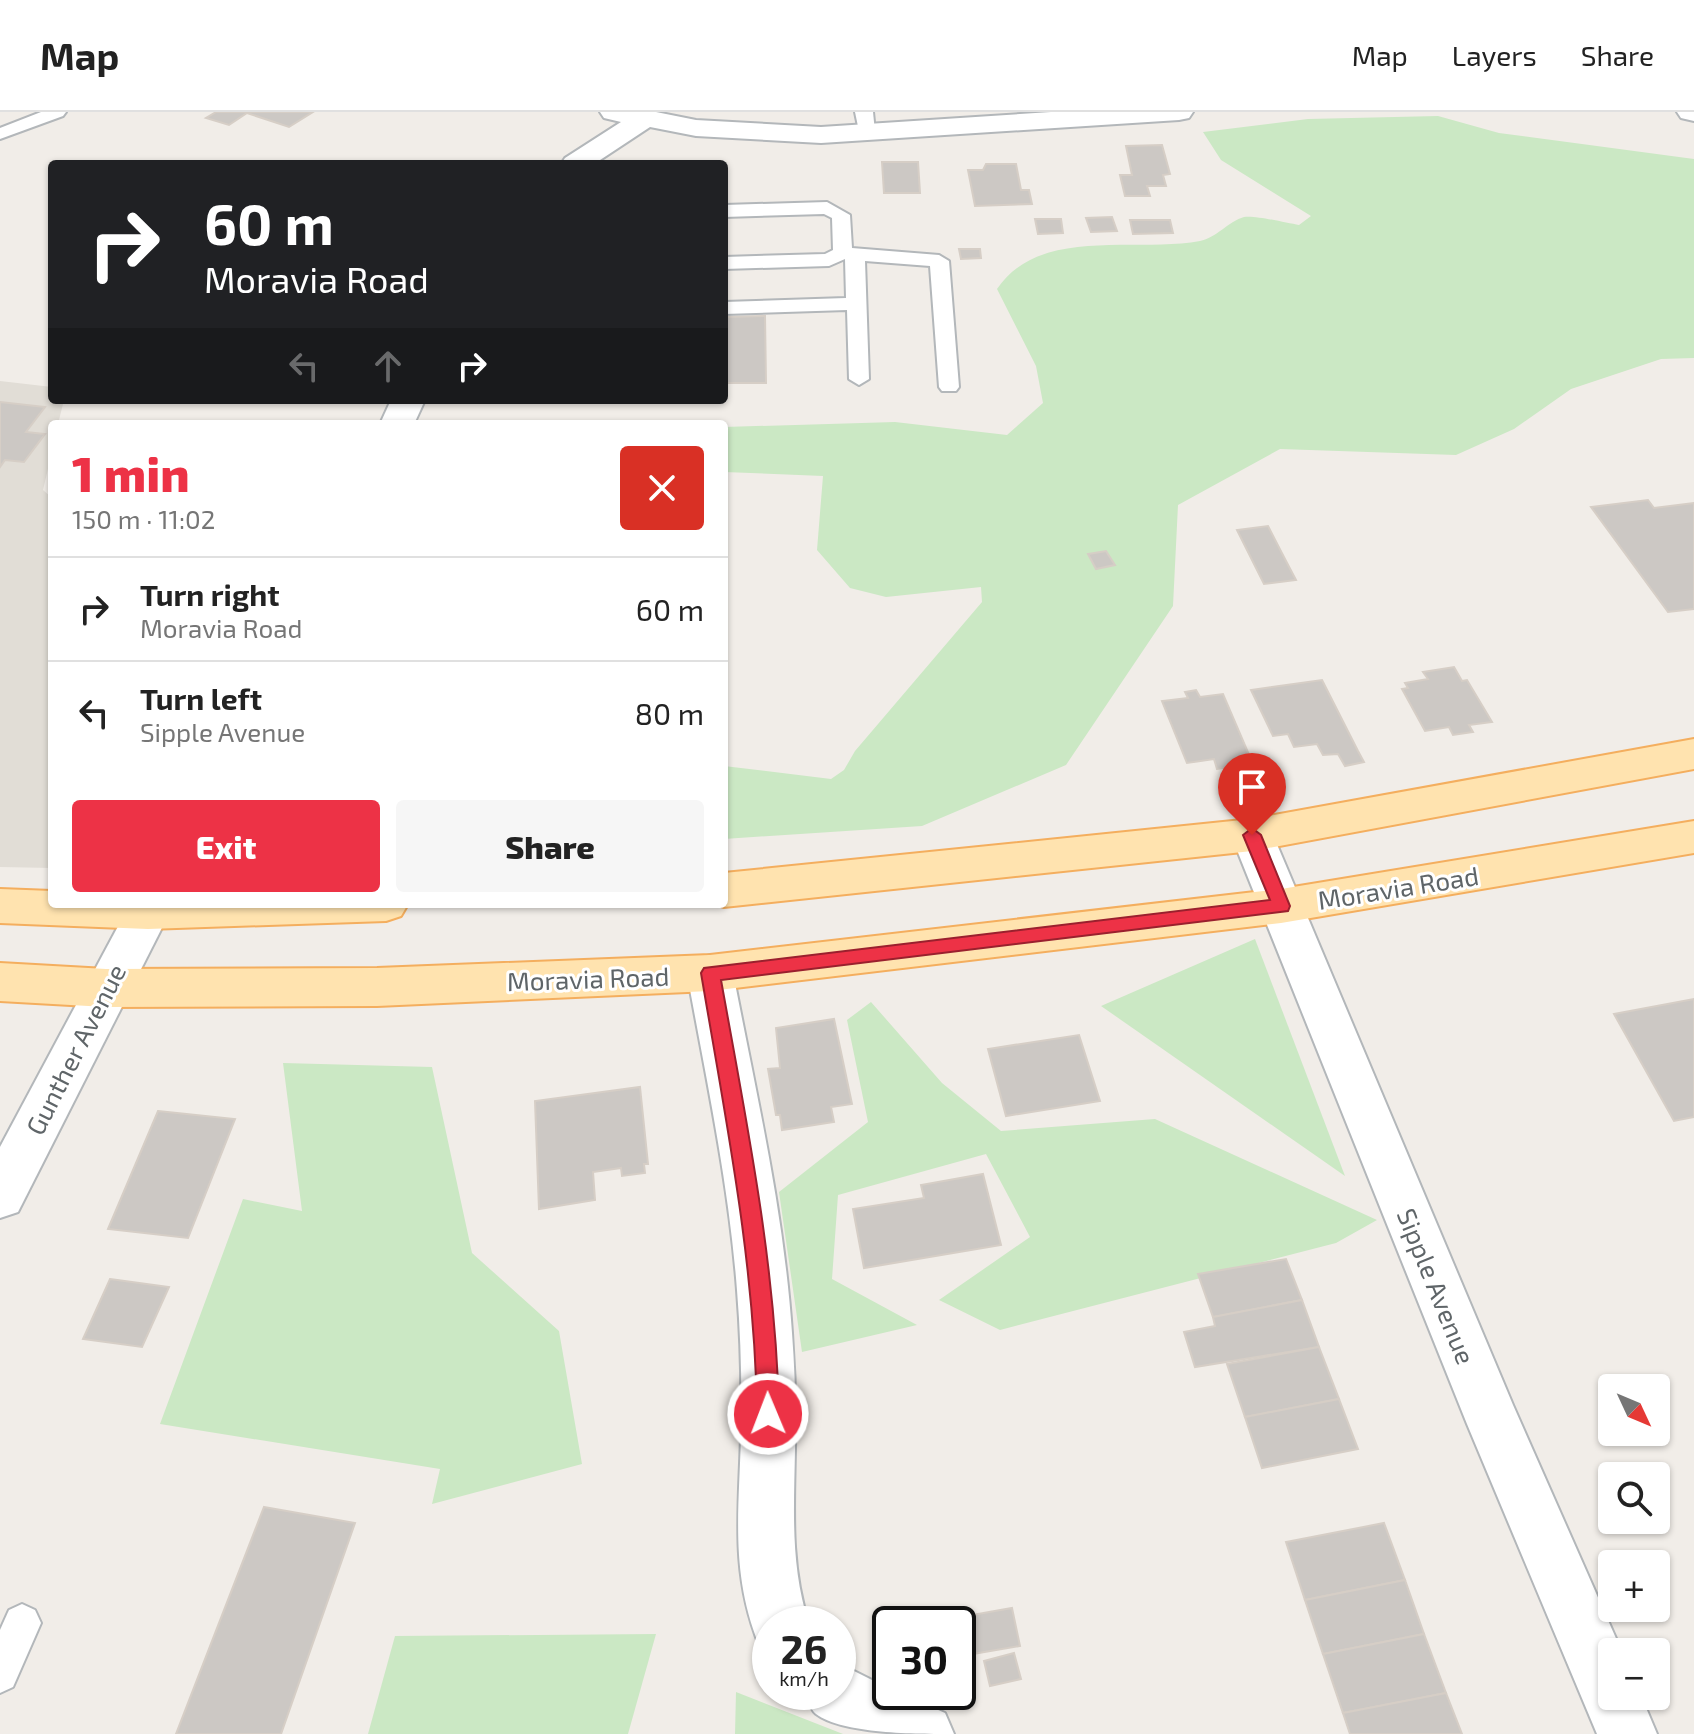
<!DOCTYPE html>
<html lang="en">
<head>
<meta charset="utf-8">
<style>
	body { margin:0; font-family:"Exo 2",sans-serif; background:#f6f6f6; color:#222; height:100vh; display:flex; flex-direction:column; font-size:30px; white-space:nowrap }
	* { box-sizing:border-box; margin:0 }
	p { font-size:26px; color:#767676 }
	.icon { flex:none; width:44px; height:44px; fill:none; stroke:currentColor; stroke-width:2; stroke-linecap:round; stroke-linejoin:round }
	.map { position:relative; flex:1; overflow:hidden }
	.panel { position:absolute; left:48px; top:308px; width:680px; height:488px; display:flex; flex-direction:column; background:#fff; border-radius:8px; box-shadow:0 2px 6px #0004 }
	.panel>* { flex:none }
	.hud { position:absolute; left:48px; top:48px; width:680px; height:244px; border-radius:8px; box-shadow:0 2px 6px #0004; background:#202124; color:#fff; overflow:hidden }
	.needle { width:52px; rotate:134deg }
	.controls { position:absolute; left:1598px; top:1262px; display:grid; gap:16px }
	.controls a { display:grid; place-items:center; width:72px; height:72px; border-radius:8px; background:#fff; box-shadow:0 2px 6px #0004; font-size:40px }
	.speed { position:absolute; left:752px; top:1494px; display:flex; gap:16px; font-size:40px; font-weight:700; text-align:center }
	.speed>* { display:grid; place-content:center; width:104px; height:104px; border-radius:50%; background:#fff; box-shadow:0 2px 6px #0004; line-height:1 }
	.speed small { font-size:20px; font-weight:400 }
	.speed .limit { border:4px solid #111; border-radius:12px; background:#fff; color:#111 }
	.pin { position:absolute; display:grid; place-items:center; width:68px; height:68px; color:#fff; margin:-82px -34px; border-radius:50% 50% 50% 0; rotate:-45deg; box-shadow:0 0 8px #0007 }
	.pin .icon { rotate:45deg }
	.me { position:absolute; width:88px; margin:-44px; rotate:359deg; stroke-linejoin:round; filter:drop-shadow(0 0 6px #0008) }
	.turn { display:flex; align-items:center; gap:28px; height:168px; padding:0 24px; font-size:36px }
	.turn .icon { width:104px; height:104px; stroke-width:2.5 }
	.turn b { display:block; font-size:56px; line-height:68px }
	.lanes { display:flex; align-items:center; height:76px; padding:0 24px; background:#0003; justify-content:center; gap:40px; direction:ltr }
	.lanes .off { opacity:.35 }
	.round { display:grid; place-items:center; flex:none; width:84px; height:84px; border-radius:8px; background:#f6f6f6 }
	.head { display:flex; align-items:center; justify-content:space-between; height:136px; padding:0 24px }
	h1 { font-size:48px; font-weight:800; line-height:60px; color:#ed3246 }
	.cta { display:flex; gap:16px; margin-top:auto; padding:16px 24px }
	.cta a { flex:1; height:92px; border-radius:8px; background:#ed3246; color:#fff; font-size:32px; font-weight:800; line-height:92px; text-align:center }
	.cta a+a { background:#f6f6f6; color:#222 }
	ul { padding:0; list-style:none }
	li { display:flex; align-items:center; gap:24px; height:104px; padding:0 24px; border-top:2px solid #e0e0e0 }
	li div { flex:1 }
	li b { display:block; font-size:30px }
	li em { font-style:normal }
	header { display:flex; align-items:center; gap:48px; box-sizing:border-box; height:112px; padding:0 40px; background:#fff; border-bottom:2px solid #e0e0e0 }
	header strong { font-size:38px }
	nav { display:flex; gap:44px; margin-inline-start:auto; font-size:28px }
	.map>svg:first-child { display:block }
</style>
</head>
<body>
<header>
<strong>Map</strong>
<nav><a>Map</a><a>Layers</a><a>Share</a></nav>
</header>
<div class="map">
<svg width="1694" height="1622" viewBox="0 0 1694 1622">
	<rect width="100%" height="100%" fill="#f1ede8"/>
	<polygon fill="#e1ddd6" points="0,269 52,275 52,288 64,288 58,312 52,312 52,340 43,378 52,386 52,756 0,755"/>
	<g fill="#cbe8c4">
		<path d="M 1438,4 L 1499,21 L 1694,47 L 1694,246 L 1661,247 L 1571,277 L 1514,317 L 1456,343 L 1280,337 L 1178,393 L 1173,494 L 1066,653 L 922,714 L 724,727 L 724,654 L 831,667 L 844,658 L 855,639 L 982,490 L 981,475 L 886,485 L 850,476 L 817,438 L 823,364 L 724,360 L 724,315 L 895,310 L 1007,323 L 1043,291 L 1036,254 L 997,177 C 1039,114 1136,141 1200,129 C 1216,126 1229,109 1244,105 C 1255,103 1286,111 1299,113 L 1311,104 L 1221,48 L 1203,20 L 1308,7 Z"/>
		<polygon points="1255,827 1345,1064 1101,894"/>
		<polygon points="871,890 942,971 1001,1019 1155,1007 1377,1108 1336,1131 1000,1218 939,1188 1030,1125 986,1042 838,1083 832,1167 917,1213 802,1240 779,1080 868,1010 847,908"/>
		<polygon points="283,951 432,955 472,1141 559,1219 582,1352 432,1392 440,1357 160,1312 243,1087 302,1099"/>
		<polygon points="656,1522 628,1622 368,1622 395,1524"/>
		<polygon points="736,1580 843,1622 735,1622"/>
	</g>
	<g fill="#ccc8c4" stroke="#d6cec6" stroke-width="2">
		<polygon points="216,0 313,0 289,15 247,1 229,13 206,6"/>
		<polygon points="1162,33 1170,62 1163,63 1166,74 1147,74 1150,84 1125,84 1120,63 1132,63 1126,34"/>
		<polygon points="882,50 918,50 920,81 884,81"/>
		<polygon points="986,52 1016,52 1021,78 1029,78 1032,92 975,94 968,58 983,58"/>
		<polygon points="1112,105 1117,119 1091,120 1086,106"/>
		<polygon points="1035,107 1061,107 1063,121 1038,122"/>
		<polygon points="1130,108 1170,108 1173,121 1133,122"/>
		<polygon points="959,137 980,137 981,146 961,147"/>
		<polygon points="765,204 766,271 724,271 724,205"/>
		<polygon points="0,290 45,295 26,320 45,322 24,350 5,348 0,355"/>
		<polygon points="1648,388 1654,396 1694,391 1694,497 1668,500 1591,395"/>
		<polygon points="1268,414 1286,449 1296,468 1264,472 1237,418"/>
		<polygon points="1106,439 1115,453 1096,457 1088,442"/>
		<polygon points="1454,555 1462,569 1467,568 1492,610 1469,613 1473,620 1453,623 1449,615 1425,619 1402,577 1408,576 1405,571 1428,567 1423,560"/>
		<polygon points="1322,568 1358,639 1364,650 1345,654 1338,642 1323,643 1317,632 1294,635 1288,622 1273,624 1251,578"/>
		<polygon points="1196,578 1200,585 1223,582 1253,652 1217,657 1214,647 1187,651 1162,589 1188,586 1185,580"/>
		<polygon points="1694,887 1694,1005 1674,1009 1614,902"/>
		<polygon points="834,907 852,992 831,995 834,1010 782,1018 780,1003 776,1003 768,957 780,956 776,916"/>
		<polygon points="1079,923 1100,989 1006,1004 988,937"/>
		<polygon points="640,975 648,1052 644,1052 645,1061 622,1064 621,1056 593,1060 595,1088 539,1097 535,989"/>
		<polygon points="158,999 235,1007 188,1126 108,1117"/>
		<polygon points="983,1062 1001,1133 864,1156 853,1097 924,1086 921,1073"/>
		<polygon points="1286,1147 1302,1188 1213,1205 1198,1162"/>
		<polygon points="110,1167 169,1175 142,1235 83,1227"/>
		<polygon points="1302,1188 1319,1235 1195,1255 1184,1220 1215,1214 1213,1205"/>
		<polygon points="1319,1235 1339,1287 1245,1305 1227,1252"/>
		<polygon points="1339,1287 1358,1337 1262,1356 1245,1305"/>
		<polygon points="264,1395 355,1411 281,1622 176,1622"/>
		<polygon points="1384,1411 1405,1468 1305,1488 1286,1430"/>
		<polygon points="1405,1468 1424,1522 1323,1542 1305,1488"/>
		<polygon points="1012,1496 1020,1534 961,1544 955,1506"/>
		<polygon points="1424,1522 1446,1581 1343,1601 1323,1542"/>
		<polygon points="1014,1541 1021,1567 990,1574 984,1549"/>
		<polygon points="1446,1581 1462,1622 1350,1622 1343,1601"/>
	</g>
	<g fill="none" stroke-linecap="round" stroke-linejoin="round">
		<defs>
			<g id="service">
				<polygon points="41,0 66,0 63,4 0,27 0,16"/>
				<polygon points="855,0 873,0 875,20 872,24 860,24"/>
				<polygon points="827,90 850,103 852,136 939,143 949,149 959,275 956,279 942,279 939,275 930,154 865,149 869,267 859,273 849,267 847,198 724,202 724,190 846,186 845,147 829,154 724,157 724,145 825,142 833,138 832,106 824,102 724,105 724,93"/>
				<polygon points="22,1492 35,1498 41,1511 13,1575 0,1581 0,1518 9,1498"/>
			</g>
			<g id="minor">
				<polygon points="600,0 656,0 696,8 821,15 1051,0 1193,0 1189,6 1179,8 821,31 696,24 650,15 594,52 561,52 565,46 621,10 604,6"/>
				<polygon points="1677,0 1694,0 1694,9 1681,6"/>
				<polygon points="391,288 425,288 414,312 380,312"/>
				<polygon points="1252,707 1267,712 1273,723 1513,1293 1622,1540 1612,1540 1612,1584 1641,1584 1657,1622 1597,1622 1467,1312 1231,723 1237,712"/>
				<polygon points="130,792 174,792 18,1100 0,1106 0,1035"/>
				<path d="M 710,843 L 726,848 L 733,861 C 756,981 784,1100 792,1221 C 795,1260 796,1299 795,1337 C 794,1397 790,1454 809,1512 L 770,1512 L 770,1537 L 759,1533 C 730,1461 739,1399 741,1324 C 742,1275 741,1227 737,1178 C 729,1072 706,966 687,861 L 694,848 Z"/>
				<path d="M 838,1551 L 890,1577 L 890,1580 L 898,1580 L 945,1601 L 954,1622 C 917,1622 842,1622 816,1602 C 810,1597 808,1587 805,1580 L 838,1580 Z"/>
			</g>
			<g id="primary">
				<polygon points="1694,627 1694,657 1252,739 724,795 715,792 724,792 724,761 1252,707"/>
				<polygon points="1694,709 1694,741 1281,811 710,879 377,894 106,895 0,889 0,851 106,857 377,856 710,843 1281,777"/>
				<polygon points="0,777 52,779 52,792 408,792 401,804 386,809 148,817 0,811"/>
			</g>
		</defs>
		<use href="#service" stroke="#b3b7ba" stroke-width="4"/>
		<use href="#minor" stroke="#b3b7ba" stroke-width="4"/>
		<use href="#primary" stroke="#f4ae5e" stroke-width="4"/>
		<use href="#service" fill="#fff" fill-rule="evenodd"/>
		<use href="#minor" fill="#fff" fill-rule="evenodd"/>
		<use href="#primary" fill="#ffe3af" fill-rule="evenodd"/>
	</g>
	<path fill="#ed3246" stroke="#9a202e" stroke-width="2" d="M 1252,716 L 1261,723 L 1290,794 L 1288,799 L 721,868 C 747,1013 776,1154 779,1302 L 776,1310 L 768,1313 L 760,1310 L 757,1302 C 755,1152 726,1009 701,861 L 704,856 L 1270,788 L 1243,723 Z"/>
	<g text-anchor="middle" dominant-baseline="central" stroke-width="6" stroke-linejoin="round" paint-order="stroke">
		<g font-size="26" fill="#5f6568" stroke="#fff">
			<text transform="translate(1398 775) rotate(-9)">Moravia Road</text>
			<text transform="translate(588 866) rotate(-2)">Moravia Road</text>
			<text transform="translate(75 937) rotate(-63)">Gunther Avenue</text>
			<text transform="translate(1437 1174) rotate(68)">Sipple Avenue</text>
		</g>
	</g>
</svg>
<div class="controls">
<a><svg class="needle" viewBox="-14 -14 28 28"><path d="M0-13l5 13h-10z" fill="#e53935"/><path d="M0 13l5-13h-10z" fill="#767676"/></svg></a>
<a><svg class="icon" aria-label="search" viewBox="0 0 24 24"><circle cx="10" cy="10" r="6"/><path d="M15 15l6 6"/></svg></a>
<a>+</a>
<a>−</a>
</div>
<div class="speed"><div>26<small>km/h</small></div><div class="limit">30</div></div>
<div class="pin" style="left:1252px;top:723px;background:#d93025"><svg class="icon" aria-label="arrive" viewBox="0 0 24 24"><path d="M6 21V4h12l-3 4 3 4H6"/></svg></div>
<svg class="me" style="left:768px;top:1302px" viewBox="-20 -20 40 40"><circle r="17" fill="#ed3246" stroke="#fff" stroke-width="3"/><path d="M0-11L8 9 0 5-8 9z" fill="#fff"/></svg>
<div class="hud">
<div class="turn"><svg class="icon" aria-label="right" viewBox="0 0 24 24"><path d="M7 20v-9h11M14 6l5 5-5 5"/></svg><div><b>60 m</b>Moravia Road</div></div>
<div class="lanes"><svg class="icon off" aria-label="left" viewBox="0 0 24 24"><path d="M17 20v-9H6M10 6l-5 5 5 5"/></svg><svg class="icon off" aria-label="ahead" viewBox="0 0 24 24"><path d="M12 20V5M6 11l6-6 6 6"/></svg><svg class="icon" aria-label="right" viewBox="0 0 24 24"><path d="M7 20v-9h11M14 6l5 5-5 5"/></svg></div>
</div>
<section class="panel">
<div class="head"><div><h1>1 min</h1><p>150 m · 11:02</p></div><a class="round" style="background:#d93025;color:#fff"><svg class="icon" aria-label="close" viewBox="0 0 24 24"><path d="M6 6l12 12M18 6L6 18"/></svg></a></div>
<ul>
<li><svg class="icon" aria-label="right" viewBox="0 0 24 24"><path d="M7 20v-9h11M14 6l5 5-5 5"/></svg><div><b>Turn right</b><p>Moravia Road</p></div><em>60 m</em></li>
<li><svg class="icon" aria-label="left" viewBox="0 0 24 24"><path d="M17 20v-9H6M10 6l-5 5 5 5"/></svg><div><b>Turn left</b><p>Sipple Avenue</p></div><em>80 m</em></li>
</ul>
<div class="cta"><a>Exit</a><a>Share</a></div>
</section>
</div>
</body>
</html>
